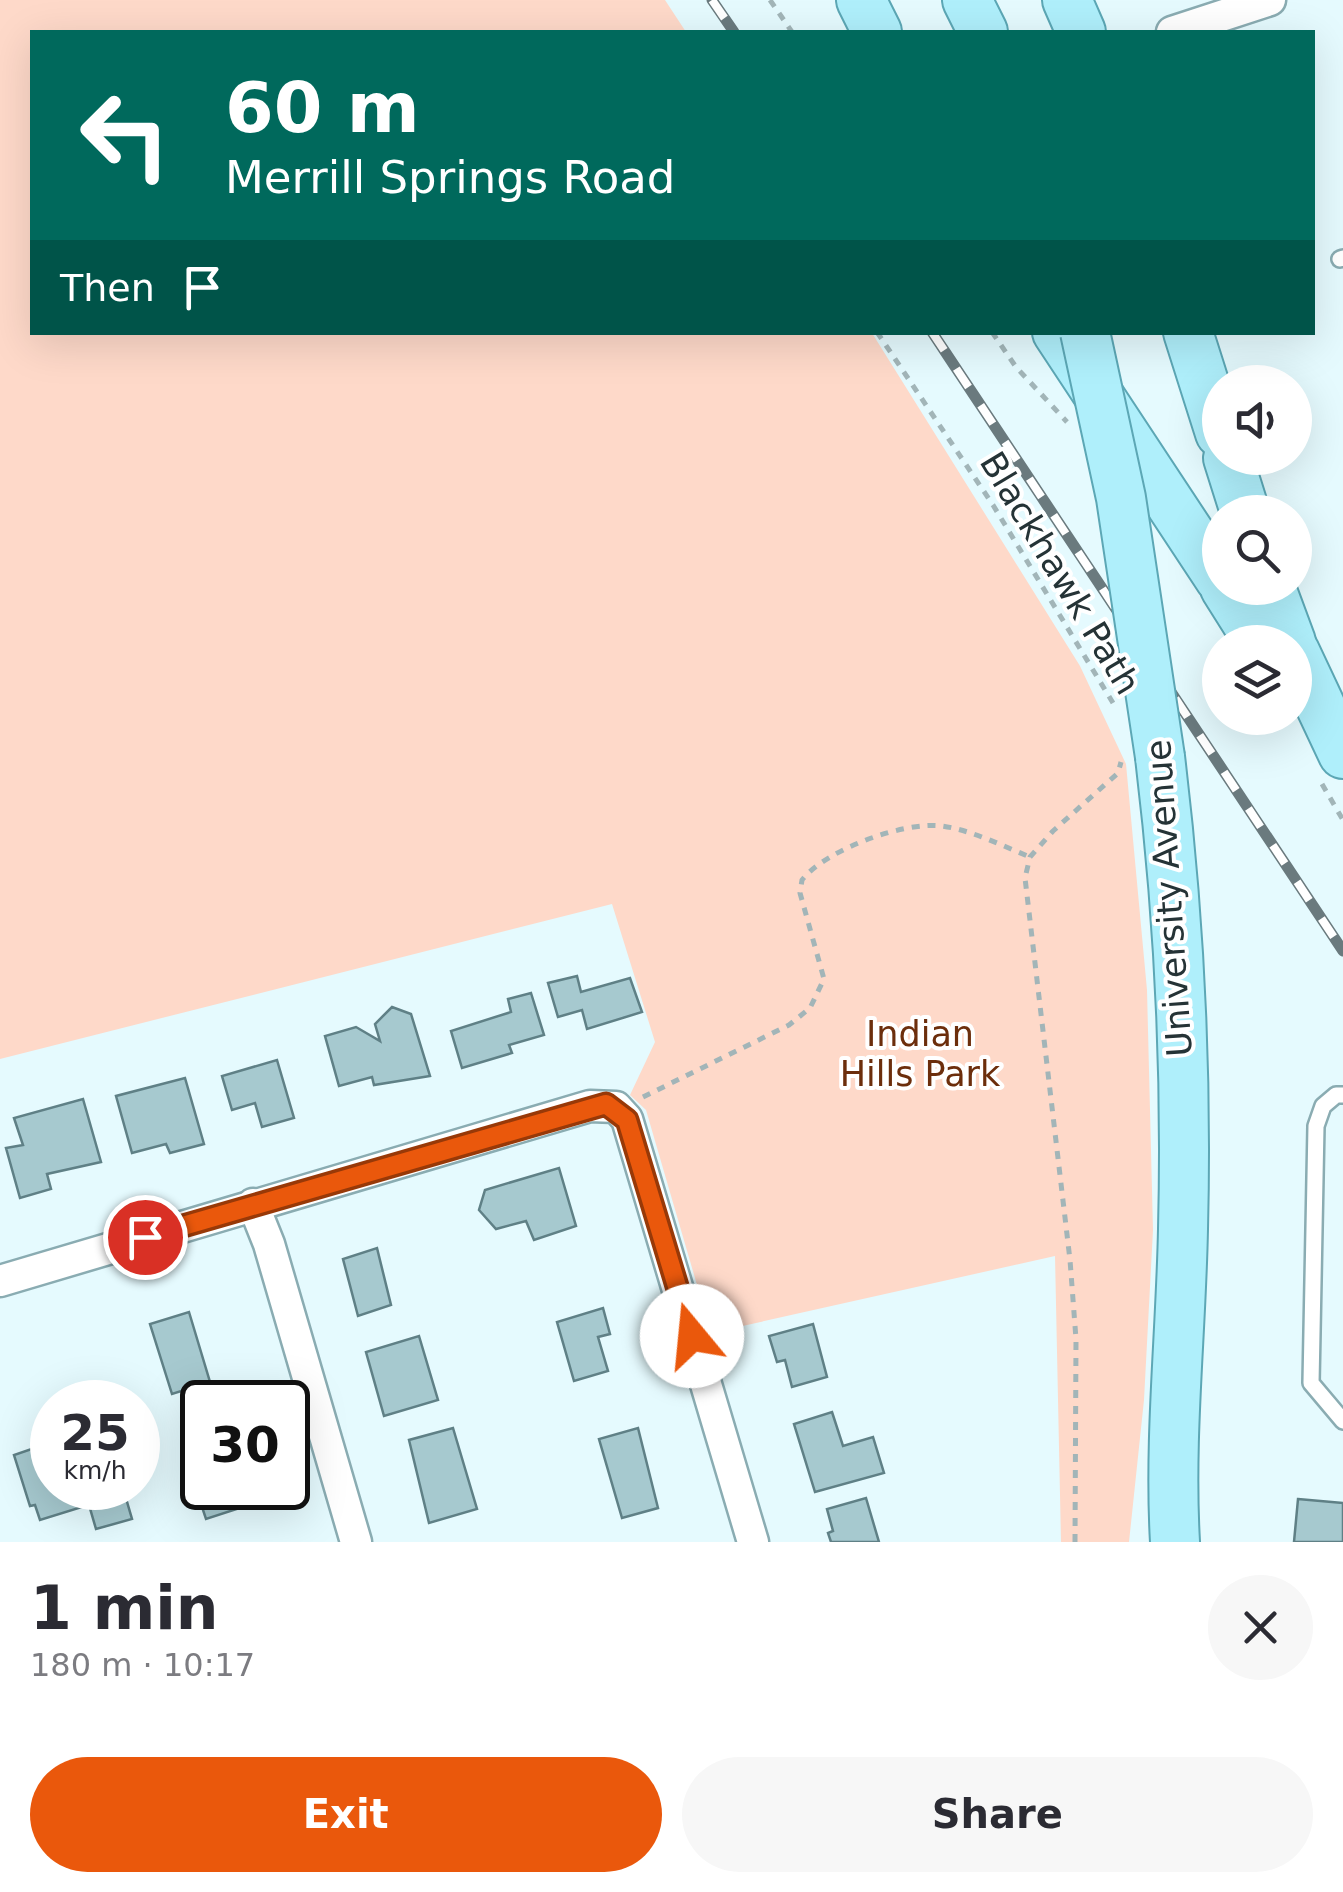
<!DOCTYPE html>
<html lang="en">
<head>
<meta charset="utf-8">
<style>
	body { margin:0; font-family:"DejaVu Sans",sans-serif; background:#f7f7f7; color:#2b2b33; height:100vh; display:flex; flex-direction:column; font-size:38px; white-space:nowrap }
	* { box-sizing:border-box; margin:0 }
	p { font-size:32px; color:#7c7c81 }
	.icon { flex:none; width:55px; height:55px; fill:none; stroke:currentColor; stroke-width:2; stroke-linecap:round; stroke-linejoin:round }
	.map { position:relative; height:1542px; overflow:hidden }
	.panel { display:flex; flex-direction:column; background:#fff; flex:1 }
	.panel>* { flex:none }
	.hud { position:absolute; left:30px; top:30px; width:1285px; height:305px; border-radius:0px; box-shadow:0 10px 40px #0002; background:#00695c; color:#fff; overflow:hidden }
	.tools { position:absolute; left:1202px; top:365px; display:grid; gap:20px }
	.tools a { display:grid; place-items:center; width:110px; height:110px; border-radius:50%; background:#fff; box-shadow:0 10px 40px #0002; font-size:50px }
	.speed { position:absolute; left:30px; top:1380px; display:flex; gap:20px; font-size:50px; font-weight:700; text-align:center }
	.speed>* { display:grid; place-content:center; width:130px; height:130px; border-radius:50%; background:#fff; box-shadow:0 10px 40px #0002; line-height:1 }
	.speed small { font-size:25px; font-weight:400 }
	.speed .limit { border:5px solid #111; border-radius:15px; background:#fff; color:#111 }
	.pin { position:absolute; display:grid; place-items:center; width:85px; height:85px; color:#fff; margin:-42px; border:5px solid #fff; border-radius:50%; box-shadow:0 2px 10px #0007 }
	.me { position:absolute; width:110px; margin:-55px; rotate:343deg; stroke-linejoin:round; filter:drop-shadow(0 0 8px #0008) }
	.turn { display:flex; align-items:center; gap:35px; height:210px; padding:0 30px; font-size:45px }
	.turn .icon { width:130px; height:130px; stroke-width:2.5 }
	.turn b { display:block; font-size:70px; line-height:85px }
	.then { display:flex; align-items:center; height:95px; padding:0 30px; background:#0003; gap:20px; font-size:38px }
	.round { display:grid; place-items:center; flex:none; width:105px; height:105px; border-radius:52px; background:#f7f7f7 }
	.head { display:flex; align-items:center; justify-content:space-between; height:170px; padding:0 30px }
	h1 { font-size:60px; font-weight:700; line-height:75px }
	.cta { display:flex; gap:20px; margin-top:auto; padding:20px 30px }
	.cta a { flex:1; height:115px; border-radius:60px; background:#ea580c; color:#fff; font-size:40px; font-weight:700; line-height:115px; text-align:center }
	.cta a+a { background:#f7f7f7; color:#2b2b33 }
	.map>svg:first-child { display:block }
</style>
</head>
<body>
<div class="map">
<svg width="1343" height="1542" viewBox="0 0 1343 1542">
	<rect width="100%" height="100%" fill="#e5fafe"/>
	<polygon fill="#fed9c9" points="0,0 665,0 686,32 32,32 32,332 872,333 1080,666 1126,764 1147,990 1153,1230 1144,1400 1129,1542 1061,1542 1055,1256 711,1333 646,1110 630,1095 655,1042 612,904 0,1059"/>
	<g fill="#a6c9cf" stroke="#5f8086" stroke-width="2.5">
		<polygon points="577,976 581,992 630,978 642,1012 587,1029 582,1010 558,1017 548,983"/>
		<polygon points="531,993 544,1035 509,1045 512,1053 462,1068 451,1031 511,1012 508,999"/>
		<polygon points="392,1007 411,1014 430,1076 374,1085 372,1077 339,1086 325,1036 356,1027 380,1041 375,1024"/>
		<polygon points="277,1060 294,1118 262,1127 255,1103 232,1110 222,1076"/>
		<polygon points="185,1078 204,1144 170,1153 166,1144 132,1153 116,1096"/>
		<polygon points="83,1099 101,1162 47,1174 51,1189 20,1198 6,1148 23,1145 14,1118"/>
		<polygon points="559,1168 576,1226 534,1240 526,1221 496,1229 479,1210 485,1190"/>
		<polygon points="377,1248 391,1305 358,1316 343,1259"/>
		<polygon points="603,1308 610,1334 598,1337 608,1371 574,1381 557,1322"/>
		<polygon points="189,1312 210,1382 172,1394 150,1324"/>
		<polygon points="813,1324 827,1377 792,1387 785,1360 777,1362 769,1336"/>
		<polygon points="419,1336 438,1400 384,1416 366,1352"/>
		<polygon points="832,1412 843,1446 873,1437 884,1473 815,1492 794,1424"/>
		<polygon points="453,1428 477,1509 429,1523 409,1440"/>
		<polygon points="638,1428 658,1508 622,1518 599,1439"/>
		<polygon points="52,1442 52,1488 76,1488 82,1507 40,1520 35,1505 30,1506 14,1455"/>
		<polygon points="202,1447 202,1488 240,1488 246,1506 206,1519 184,1453"/>
		<polygon points="123,1488 132,1519 96,1529 87,1498"/>
		<polygon points="866,1498 879,1542 831,1542 828,1533 833,1531 827,1509"/>
		<polygon points="1298,1499 1343,1503 1343,1542 1294,1542"/>
	</g>
	<g fill="none" stroke-linecap="round" stroke-linejoin="round">
		<defs>
			<g id="lane">
				<polyline points="1340,259 1343,258"/>
				<polyline points="1343,1095 1336,1095 1323,1106 1316,1126 1311,1383 1343,1421"/>
			</g>
			<g id="street">
				<polyline points="1172,32 1270,0"/>
				<polyline points="253,1204 269,1244 356,1542"/>
				<polyline points="0,1281 590,1106 616,1107 627,1119 753,1542"/>
			</g>
			<g id="primary">
				<polyline points="861,0 877,32"/>
				<polyline points="967,0 983,32"/>
				<polyline points="1067,0 1081,32"/>
				<polyline points="1057,332 1220,579"/>
				<polyline points="1188,332 1220,433"/>
				<polyline points="1228,458 1245,512"/>
				<polyline points="1225,588 1259,642"/>
				<polyline points="1271,588 1291,642"/>
				<polyline points="1295,652 1343,754"/>
				<path d="M 1160,757 C 1179,913 1187,1072 1183,1229 C 1181,1334 1169,1438 1175,1542"/>
			</g>
		</defs>
		<use href="#lane" stroke="#8aacb2" stroke-width="20"/>
		<use href="#street" stroke="#8aacb2" stroke-width="35"/>
		<use href="#primary" stroke="#5ca7b5" stroke-width="52"/>
		<g stroke="#a2b5b8" stroke-width="5" stroke-dasharray="8 8" stroke-linecap="butt">
			<polyline points="770,0 792,32"/>
			<polyline points="877,332 993,505 1113,703"/>
			<polyline points="992,332 1016,367 1067,422"/>
			<polyline points="1322,784 1343,820"/>
			<path d="M 643,1097 L 789,1025 L 810,1008 L 824,979 L 800,893 L 802,880 C 825,850 904,821 942,826 C 971,830 1003,846 1030,857"/>
			<polyline points="1075,1542 1076,1339 1070,1260 1025,878 1030,857 1053,831 1118,773 1121,762"/>
		</g>
		<use href="#lane" stroke="#fff" stroke-width="15"/>
		<use href="#street" stroke="#fff" stroke-width="30"/>
		<use href="#primary" stroke="#afeffb" stroke-width="48"/>
		<defs>
			<g id="rail">
				<polyline points="712,0 734,32"/>
				<polyline points="932,332 1343,951"/>
			</g>
		</defs>
		<use href="#rail" stroke="#6a7a7e" stroke-width="11"/>
		<use href="#rail" stroke="#fff" stroke-width="8" stroke-dasharray="22" stroke-linecap="butt"/>
		<defs>
			<polyline id="primary-bridge" points="1085,332 1121,498 1160,757"/>
		</defs>
		<use href="#primary-bridge" stroke="#5ca7b5" stroke-width="52" stroke-linecap="butt"/>
		<use href="#primary-bridge" stroke="#afeffb" stroke-width="48"/>
	</g>
	<g fill="none" stroke-linecap="round" stroke-linejoin="round">
		<defs>
			<polyline id="route" points="145,1237 606,1104 627,1120 692,1336"/>
		</defs>
		<use href="#route" stroke="#983908" stroke-width="25"/>
		<use href="#route" stroke="#ea580c" stroke-width="18"/>
	</g>
	<g text-anchor="middle" dominant-baseline="central" stroke-width="8" stroke-linejoin="round" paint-order="stroke">
		<g font-size="35" fill="#253336" stroke="#fff">
			<text transform="translate(1060 573) rotate(59)">Blackhawk Path</text>
			<text transform="translate(1169 898) rotate(-94)">University Avenue</text>
		</g>
		<g font-size="35" fill="#6c2e0c" stroke="#fff">
			<text x="920" y="1034">Indian<tspan x="920" dy="40">Hills Park</tspan></text>
		</g>
	</g>
</svg>
<div class="tools">
<a><svg class="icon" aria-label="sound" viewBox="0 0 24 24"><path d="M4 9h4l5-4v14l-5-4H4zM17 9q2 3 0 6"/></svg></a>
<a><svg class="icon" aria-label="search" viewBox="0 0 24 24"><circle cx="10" cy="10" r="6"/><path d="M15 15l6 6"/></svg></a>
<a><svg class="icon" aria-label="layers" viewBox="0 0 24 24"><path d="M12 4l9 5-9 5-9-5zM3 14l9 5 9-5"/></svg></a>
</div>
<div class="speed"><div>25<small>km/h</small></div><div class="limit">30</div></div>
<div class="pin" style="left:145px;top:1237px;background:#d93025"><svg class="icon" aria-label="arrive" viewBox="0 0 24 24"><path d="M6 21V4h12l-3 4 3 4H6"/></svg></div>
<svg class="me" style="left:692px;top:1336px" viewBox="-20 -20 40 40"><circle r="19" fill="#fff"/><path d="M0-13L10 11 0 6-10 11z" fill="#ea580c"/></svg>
<div class="hud">
<div class="turn"><svg class="icon" aria-label="left" viewBox="0 0 24 24"><path d="M17 20v-9H6M10 6l-5 5 5 5"/></svg><div><b>60 m</b>Merrill Springs Road</div></div>
<div class="then">Then<svg class="icon" aria-label="arrive" viewBox="0 0 24 24"><path d="M6 21V4h12l-3 4 3 4H6"/></svg></div>
</div>
</div>
<section class="panel">
<div class="head"><div><h1>1 min</h1><p>180 m · 10:17</p></div><a class="round"><svg class="icon" aria-label="close" viewBox="0 0 24 24"><path d="M6 6l12 12M18 6L6 18"/></svg></a></div>
<div class="cta"><a>Exit</a><a>Share</a></div>
</section>
</body>
</html>
